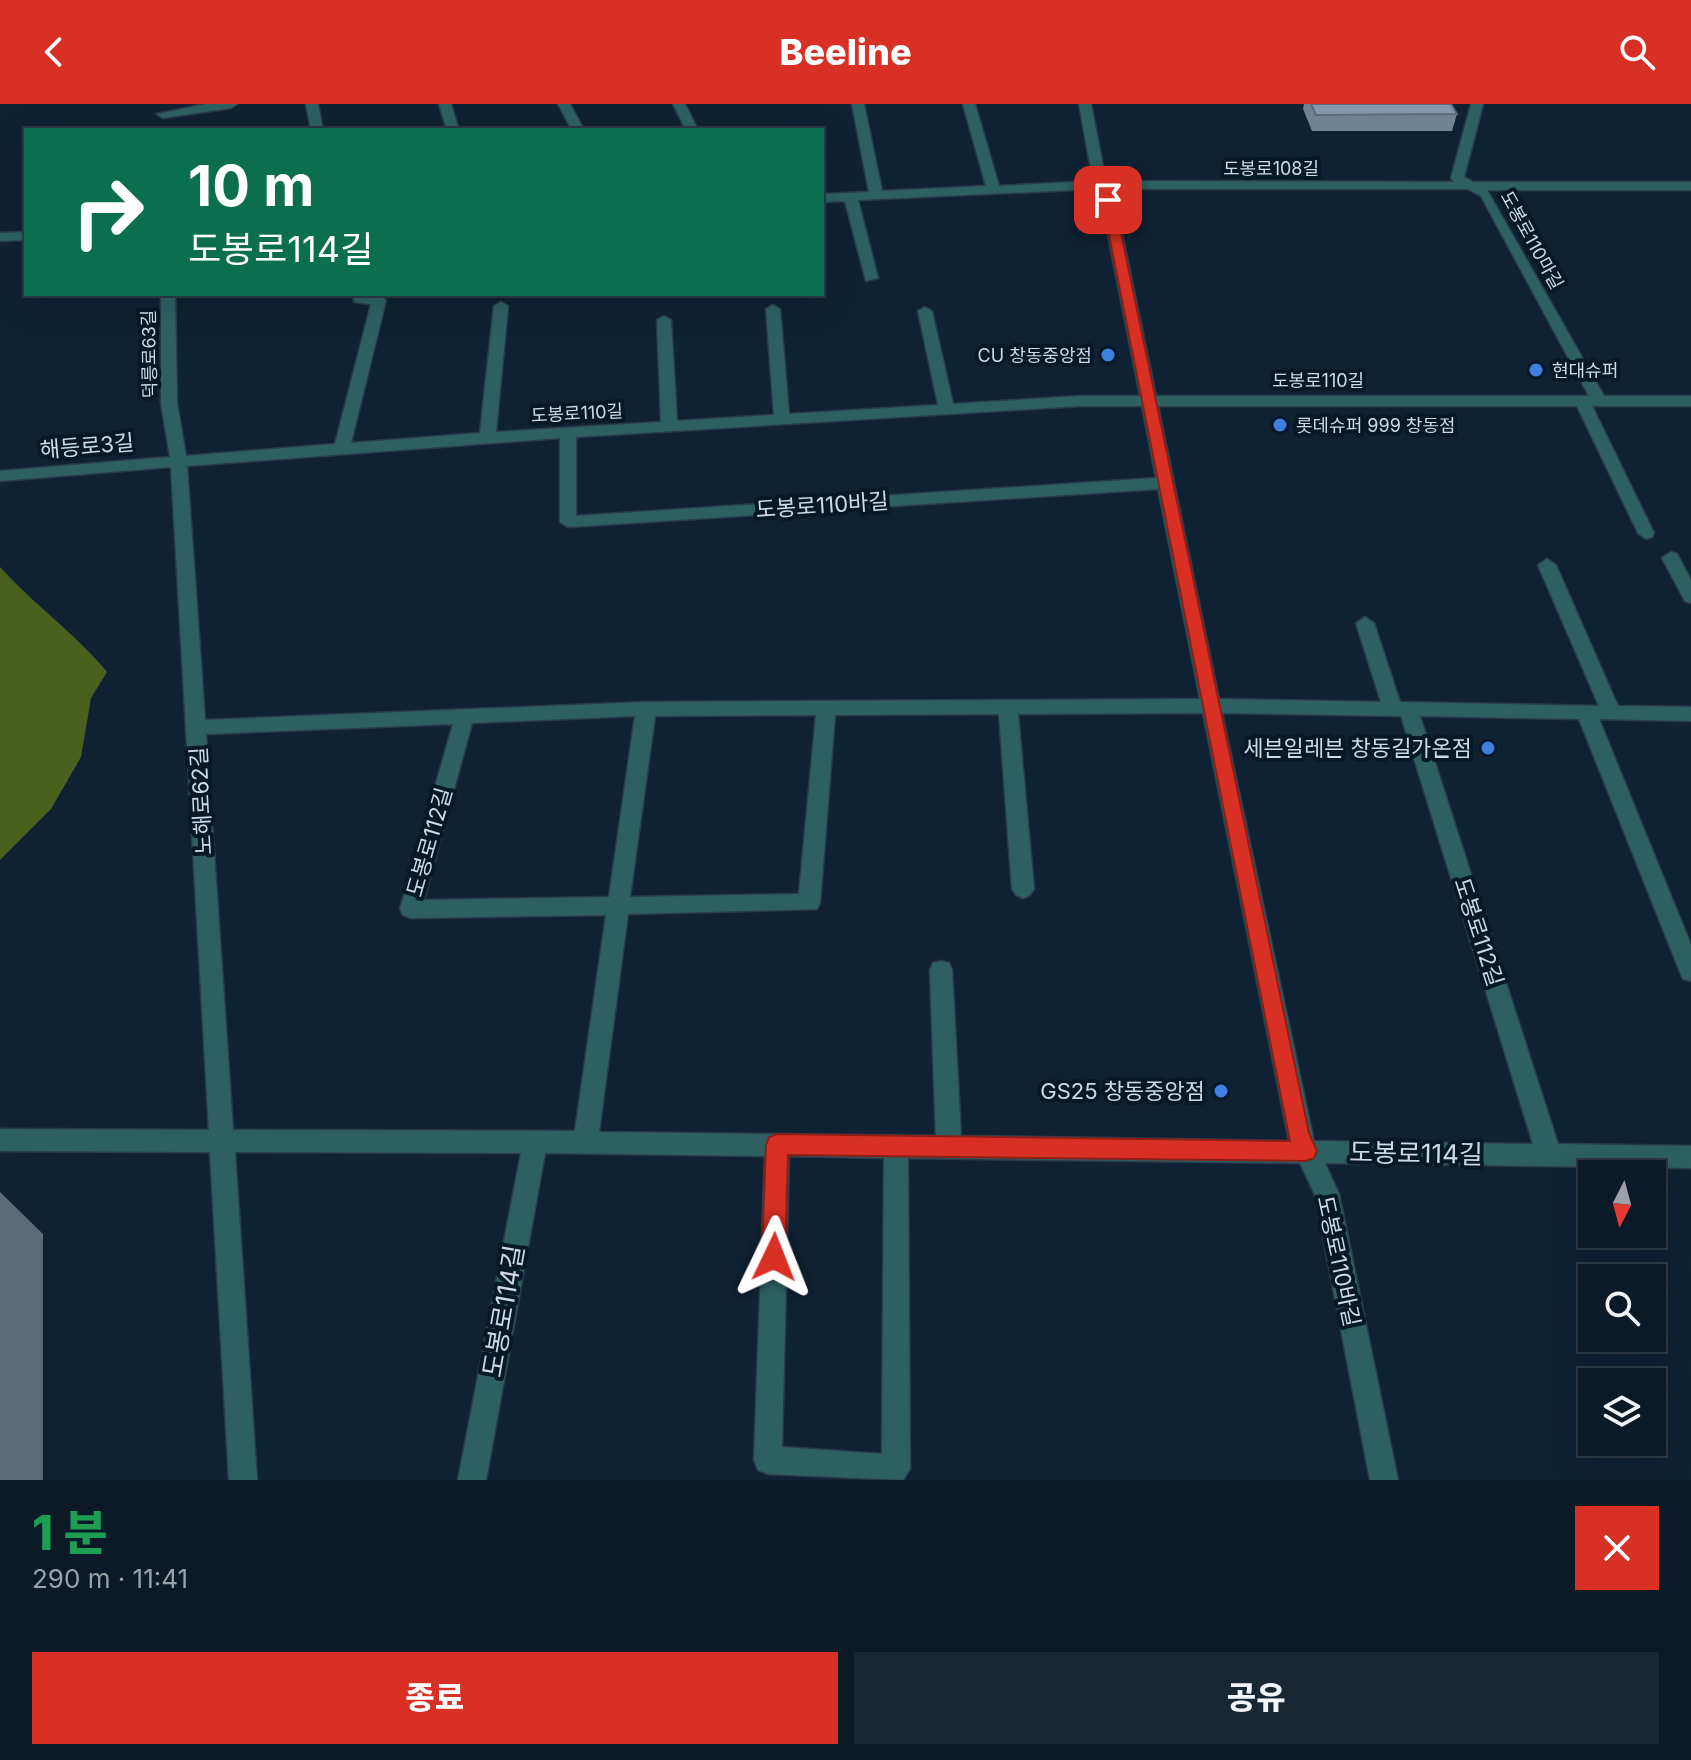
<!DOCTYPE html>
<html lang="ko">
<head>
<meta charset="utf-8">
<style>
	body { margin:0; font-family:Inter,"Noto Sans KR",sans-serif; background:#192732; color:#f1f3f6; height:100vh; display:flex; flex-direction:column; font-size:30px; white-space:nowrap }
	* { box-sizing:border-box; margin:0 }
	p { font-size:26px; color:#9aa1a7 }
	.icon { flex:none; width:44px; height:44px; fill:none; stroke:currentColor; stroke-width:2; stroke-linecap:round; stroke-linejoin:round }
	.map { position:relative; height:1376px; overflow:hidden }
	.side { display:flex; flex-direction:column; background:#0b1a26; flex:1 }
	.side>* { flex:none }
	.guide { position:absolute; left:24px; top:24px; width:800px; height:168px; border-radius:0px; box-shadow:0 8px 32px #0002,0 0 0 2px #2b3843; background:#0b6e4f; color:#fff; overflow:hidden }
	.needle { width:52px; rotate:186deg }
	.buttons { position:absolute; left:1578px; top:1056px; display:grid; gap:16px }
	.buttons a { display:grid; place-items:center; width:88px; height:88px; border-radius:0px; background:#0b1a26; box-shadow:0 8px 32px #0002,0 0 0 2px #2b3843; font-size:40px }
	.pin { position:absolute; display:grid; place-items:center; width:68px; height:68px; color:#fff; margin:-34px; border-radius:16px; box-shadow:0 4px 12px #0006 }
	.me { position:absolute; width:88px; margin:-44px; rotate:2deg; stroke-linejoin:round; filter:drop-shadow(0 0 6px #0008) }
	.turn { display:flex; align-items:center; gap:28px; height:168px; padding:0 32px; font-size:36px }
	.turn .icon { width:104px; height:104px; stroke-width:2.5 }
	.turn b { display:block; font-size:56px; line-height:68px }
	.round { display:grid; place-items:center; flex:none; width:84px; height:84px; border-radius:0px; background:#192732 }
	.head { display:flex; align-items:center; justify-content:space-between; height:136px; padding:0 32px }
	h1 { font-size:48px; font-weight:800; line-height:60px; color:#1e9e55 }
	.button { display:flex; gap:16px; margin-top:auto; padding:16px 32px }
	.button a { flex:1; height:92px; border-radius:0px; background:#d93025; color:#fff; font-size:32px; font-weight:800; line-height:92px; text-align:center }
	.button a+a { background:#192732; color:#f1f3f6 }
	header { display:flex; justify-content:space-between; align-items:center; height:104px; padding:0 32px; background:#d93025; color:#fff; font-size:36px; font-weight:800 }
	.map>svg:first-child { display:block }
</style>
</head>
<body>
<header><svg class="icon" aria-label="back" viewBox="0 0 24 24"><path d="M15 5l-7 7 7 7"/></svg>Beeline<svg class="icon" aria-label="search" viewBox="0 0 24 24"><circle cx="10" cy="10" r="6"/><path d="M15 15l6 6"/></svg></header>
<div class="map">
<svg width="1691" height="1376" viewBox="0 0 1691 1376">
	<rect width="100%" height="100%" fill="#0f2233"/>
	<path fill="#49601e" d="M 0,463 C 33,500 75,529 107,568 L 91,594 L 81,653 L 51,705 L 0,756 Z"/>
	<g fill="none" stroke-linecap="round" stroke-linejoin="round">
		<defs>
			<g id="minor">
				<polygon points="206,0 237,0 231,4 163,14 157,10"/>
				<polygon points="306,0 318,0 323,26 311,26"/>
				<polygon points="439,0 451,0 459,26 447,26"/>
				<polygon points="558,0 570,0 584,26 572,26"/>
				<polygon points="673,0 685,0 698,26 686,26"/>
				<path d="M 852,0 L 864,0 L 882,87 L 986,82 L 963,0 L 975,0 L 999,82 L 1093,77 L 1079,0 L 1091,0 L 1106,77 L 1454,78 L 1451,74 L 1471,0 L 1483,0 L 1464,73 L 1473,78 L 1691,78 L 1691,86 L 1487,86 L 1604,292 L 1691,292 L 1691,302 L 1592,302 L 1654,429 L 1652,433 L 1646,435 L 1638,429 L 1577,302 L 1158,302 L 1219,595 L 1381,598 L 1356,519 L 1365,513 L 1374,519 L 1400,598 L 1599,602 L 1538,461 L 1547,455 L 1556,461 L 1618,602 L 1691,603 L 1691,617 L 1599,615 L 1691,841 L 1691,877 L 1683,875 L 1680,868 L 1579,615 L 1420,612 L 1558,1040 L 1691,1042 L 1691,1064 L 1325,1059 L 1339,1090 L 1398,1376 L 1370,1376 L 1315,1091 L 1300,1059 L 908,1054 L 910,1365 L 903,1376 L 768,1370 L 758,1366 L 754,1356 L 765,1052 L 545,1049 L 486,1376 L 458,1376 L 521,1049 L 235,1048 L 257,1376 L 229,1376 L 210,1048 L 0,1047 L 0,1025 L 209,1026 L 171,363 L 0,377 L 0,367 L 170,353 L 161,299 L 161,190 L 175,190 L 177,299 L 186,352 L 335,340 L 371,200 L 354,198 L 353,190 L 379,192 L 386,196 L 351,339 L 480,329 L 494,202 L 501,198 L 508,202 L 496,328 L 661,318 L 657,216 L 664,212 L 671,216 L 677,317 L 774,311 L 766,205 L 773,201 L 780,205 L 789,310 L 938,301 L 918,207 L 925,203 L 932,207 L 953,300 L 1080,292 L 1140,292 L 1101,96 L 1096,85 L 858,96 L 878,174 L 866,177 L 845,97 L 822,98 L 822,90 L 869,88 ZM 1109,85 L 1468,85 L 1481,92 L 1589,292 L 1156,292 L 1115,96 ZM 1080,302 L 1142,302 L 1156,374 L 576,412 L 576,333 ZM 560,334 L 560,418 L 568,423 L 1158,385 L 1200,595 L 646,598 L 205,616 L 187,362 ZM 1203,609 L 1289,1037 L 961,1032 L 952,866 L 949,859 L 941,857 L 933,859 L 930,866 L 936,1032 L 599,1028 L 628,810 L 817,805 L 820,799 L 835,611 L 999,610 L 1012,785 L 1016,791 L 1023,794 L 1030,791 L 1034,785 L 1018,610 ZM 1222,609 L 1401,612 L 1533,1040 L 1314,1037 ZM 816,611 L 799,790 L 630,793 L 655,612 ZM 635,612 L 609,793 L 424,796 L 472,619 ZM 453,620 L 400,805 L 403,811 L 411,814 L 606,811 L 575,1027 L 233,1026 L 206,630 ZM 789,1052 L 884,1054 L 882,1350 L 782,1343 Z"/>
				<polygon points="26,128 26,136 0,137 0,129"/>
				<polygon points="1671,448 1677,450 1691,476 1691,499 1685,497 1662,454"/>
			</g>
		</defs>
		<use href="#minor" stroke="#2a3c4c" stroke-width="3"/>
		<use href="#minor" fill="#2e6062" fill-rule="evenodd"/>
	</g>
	<polygon fill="#708395" points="1304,0 1451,0 1457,10 1452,27 1312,27 1303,5"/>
	<polygon fill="#5b6a79" points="0,1088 43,1130 43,1376 0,1376"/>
	<polygon fill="#8298ad" stroke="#5b6a79" stroke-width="2" points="1311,0 1451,0 1457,10 1316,11"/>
	<polygon fill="#d93025" stroke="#8d1f18" stroke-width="2" points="1108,92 1114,96 1309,1029 1317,1047 1314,1054 1306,1057 788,1051 785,1153 782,1161 774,1164 765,1161 762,1153 766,1041 769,1033 777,1030 1290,1037 1102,96"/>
	<g fill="#3f7fe0" stroke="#061929" stroke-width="3">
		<circle cx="1108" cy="251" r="8"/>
		<circle cx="1536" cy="266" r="8"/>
		<circle cx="1280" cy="321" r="8"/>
		<circle cx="1488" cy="644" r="8"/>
		<circle cx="1221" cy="987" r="8"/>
	</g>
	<g text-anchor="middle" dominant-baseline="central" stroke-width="8" stroke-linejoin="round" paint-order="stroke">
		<g font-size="18" fill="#cdd9e4" stroke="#061929">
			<text x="1271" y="64">도봉로108길</text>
			<text transform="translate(1532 136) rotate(61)">도봉로110마길</text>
			<text transform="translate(149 250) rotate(-91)">덕릉로63길</text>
			<text x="1318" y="276">도봉로110길</text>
			<text transform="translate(577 309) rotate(-3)">도봉로110길</text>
		</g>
		<g font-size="18" fill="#cdd9e4" stroke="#061929" text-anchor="start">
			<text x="1092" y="251" text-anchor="end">CU 창동중앙점</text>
			<text x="1552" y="266">현대슈퍼</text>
			<text x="1296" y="321">롯데슈퍼 999 창동점</text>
		</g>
		<g font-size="22" fill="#cdd9e4" stroke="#061929">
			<text transform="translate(87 342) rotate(-5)">해등로3길</text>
			<text transform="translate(822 401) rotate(-4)">도봉로110바길</text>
			<text transform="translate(201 697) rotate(-93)">노해로62길</text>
			<text transform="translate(429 738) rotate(-74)">도봉로112길</text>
			<text transform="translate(1479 828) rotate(72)">도봉로112길</text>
			<text transform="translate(1339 1157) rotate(78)">도봉로110바길</text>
		</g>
		<g font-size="22" fill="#cdd9e4" stroke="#061929" text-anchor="end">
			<text x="1472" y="644">세븐일레븐 창동길가온점</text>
			<text x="1205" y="987">GS25 창동중앙점</text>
		</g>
		<g font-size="26" fill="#cdd9e4" stroke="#061929">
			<text transform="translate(1416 1049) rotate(1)">도봉로114길</text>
			<text transform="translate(503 1207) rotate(-80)">도봉로114길</text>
		</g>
	</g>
</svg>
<div class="buttons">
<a><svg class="needle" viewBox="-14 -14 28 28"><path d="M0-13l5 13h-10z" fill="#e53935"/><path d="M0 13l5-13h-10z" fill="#9aa1a7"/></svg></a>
<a><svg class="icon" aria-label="search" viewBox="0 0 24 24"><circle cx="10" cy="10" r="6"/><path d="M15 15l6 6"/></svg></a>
<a><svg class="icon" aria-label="layers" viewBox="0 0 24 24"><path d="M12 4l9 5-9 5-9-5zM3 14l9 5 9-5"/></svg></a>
</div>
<div class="pin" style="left:1108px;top:96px;background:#d93025"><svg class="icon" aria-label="arrive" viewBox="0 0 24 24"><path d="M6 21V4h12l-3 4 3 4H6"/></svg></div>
<svg class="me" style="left:774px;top:1153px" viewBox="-20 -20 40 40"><path d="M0-17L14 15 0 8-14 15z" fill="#d93025" stroke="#fff" stroke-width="4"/></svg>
<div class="guide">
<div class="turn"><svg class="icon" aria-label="right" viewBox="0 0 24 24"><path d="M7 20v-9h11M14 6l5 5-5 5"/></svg><div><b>10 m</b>도봉로114길</div></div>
</div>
</div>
<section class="side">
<div class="head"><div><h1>1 분</h1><p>290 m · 11:41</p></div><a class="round" style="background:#d93025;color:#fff"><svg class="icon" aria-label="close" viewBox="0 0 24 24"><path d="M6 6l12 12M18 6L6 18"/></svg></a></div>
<div class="button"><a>종료</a><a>공유</a></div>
</section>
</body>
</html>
